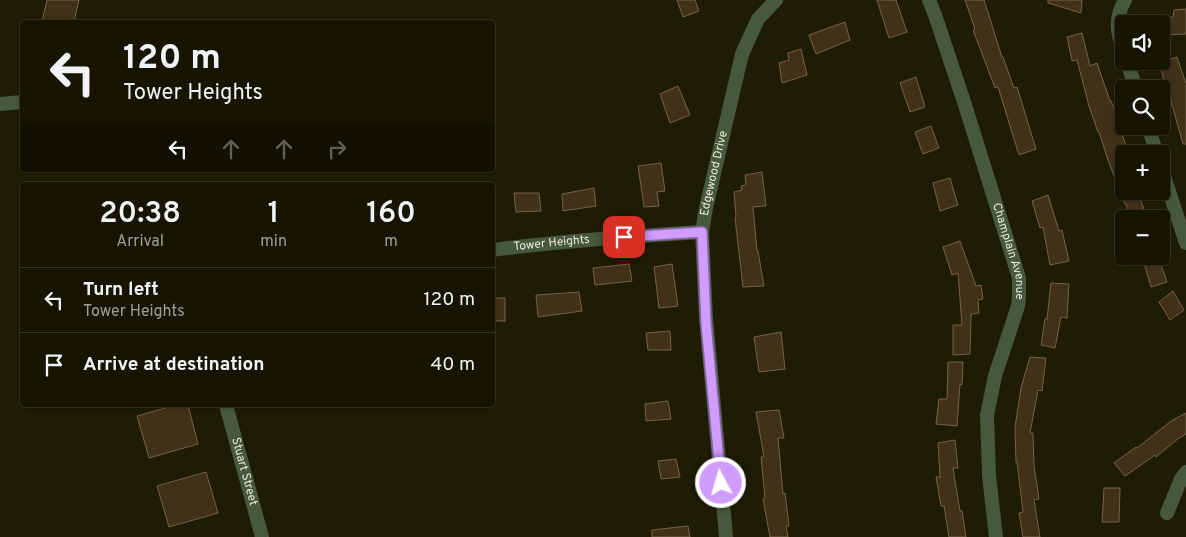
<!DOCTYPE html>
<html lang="en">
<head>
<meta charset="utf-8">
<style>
	body { margin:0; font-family:Overpass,sans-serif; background:#232211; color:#f1f3f6; height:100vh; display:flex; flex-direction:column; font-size:19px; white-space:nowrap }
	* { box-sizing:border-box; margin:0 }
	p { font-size:16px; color:#9e9f99 }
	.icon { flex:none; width:28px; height:28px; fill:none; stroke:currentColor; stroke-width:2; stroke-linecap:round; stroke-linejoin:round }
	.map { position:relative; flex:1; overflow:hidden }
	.panel { position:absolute; left:20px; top:182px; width:475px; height:225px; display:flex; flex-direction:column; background:#161502; border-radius:5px; box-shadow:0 1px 4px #0004,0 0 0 1px #353424 }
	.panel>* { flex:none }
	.banner { position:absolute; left:20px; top:20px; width:475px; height:152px; border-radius:5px; box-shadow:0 1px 4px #0004,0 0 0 1px #353424; background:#161502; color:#f1f3f6; overflow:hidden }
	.controls { position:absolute; left:1115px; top:15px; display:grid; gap:10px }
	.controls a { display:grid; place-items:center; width:55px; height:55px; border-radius:5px; background:#161502; box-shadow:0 1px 4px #0004,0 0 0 1px #353424; font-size:25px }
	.pin { position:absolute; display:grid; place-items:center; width:42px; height:42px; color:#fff; margin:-21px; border-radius:10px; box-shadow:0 2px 8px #0006 }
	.me { position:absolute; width:55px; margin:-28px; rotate:354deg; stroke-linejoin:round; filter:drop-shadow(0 0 4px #0008) }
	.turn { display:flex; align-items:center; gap:18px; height:105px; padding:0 20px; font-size:22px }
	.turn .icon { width:65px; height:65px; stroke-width:2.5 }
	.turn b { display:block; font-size:35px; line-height:42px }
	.lanes { display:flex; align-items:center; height:48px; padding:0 20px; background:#0003; justify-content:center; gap:25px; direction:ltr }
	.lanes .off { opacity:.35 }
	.eta { display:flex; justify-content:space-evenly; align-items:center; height:85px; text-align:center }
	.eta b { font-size:30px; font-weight:600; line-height:35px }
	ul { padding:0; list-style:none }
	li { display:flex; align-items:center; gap:15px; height:65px; padding:0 20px; border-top:1px solid #353424 }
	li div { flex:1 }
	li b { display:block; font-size:19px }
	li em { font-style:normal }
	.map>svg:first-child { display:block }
</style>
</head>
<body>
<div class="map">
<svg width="1186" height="537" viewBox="0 0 1186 537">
	<rect width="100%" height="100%" fill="#1e1c02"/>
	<g fill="#423018" stroke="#75624a">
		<polygon points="47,0 79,0 74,22 42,22"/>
		<polygon points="677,0 695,0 699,11 683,17"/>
		<polygon points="877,0 896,0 907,32 889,38"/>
		<polygon points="965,0 984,0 1002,57 1003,57 1014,88 1017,87 1036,149 1019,155 998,87 995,88 973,30 975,29"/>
		<polygon points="1048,0 1082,0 1081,13 1048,3"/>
		<polygon points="1186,9 1186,34 1161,35 1161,18 1173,17 1174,10"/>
		<polygon points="845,22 850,40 816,54 809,35"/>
		<polygon points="1082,33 1090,66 1097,63 1110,101 1111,101 1121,125 1119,126 1129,154 1124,154 1124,191 1138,191 1147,219 1130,219 1126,204 1125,204 1108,160 1099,132 1098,132 1089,106 1077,60 1072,61 1067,37"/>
		<polygon points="801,49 807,75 782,83 779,63 789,60 788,53"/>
		<polygon points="1177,57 1186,84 1186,144 1183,144 1167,87 1166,87 1159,63"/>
		<polygon points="916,77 925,107 910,112 900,83"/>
		<polygon points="678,86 690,115 670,123 660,94"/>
		<polygon points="931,126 939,148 923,154 915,132"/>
		<polygon points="661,163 665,191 657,192 659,206 644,207 638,166"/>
		<polygon points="762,172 766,206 753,207 757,251 758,251 764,286 743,287 735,218 736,217 734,192 742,190 741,186 746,185 745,175"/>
		<polygon points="950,178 958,205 940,211 933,183"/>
		<polygon points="594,188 596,206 563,211 562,194"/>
		<polygon points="514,193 539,193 541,211 516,212"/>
		<polygon points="1048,195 1059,231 1062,230 1069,261 1050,265 1043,227 1040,228 1032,201"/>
		<polygon points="960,241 976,286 981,285 983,299 978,300 979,313 971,314 970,354 953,355 953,325 962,325 958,273 952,275 943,247"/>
		<polygon points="1158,257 1167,282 1151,287 1144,263"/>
		<polygon points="629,264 632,281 595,285 593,268"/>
		<polygon points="672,264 678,306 659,308 654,267"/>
		<polygon points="1051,283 1069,284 1067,318 1061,317 1055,348 1041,345 1045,319 1047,319"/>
		<polygon points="1173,291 1184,310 1170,320 1159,302"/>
		<polygon points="579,292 582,311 538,317 536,295"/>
		<rect x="492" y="298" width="13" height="23"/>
		<polygon points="670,331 671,350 648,350 646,333"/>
		<polygon points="781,332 785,369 759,372 754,337"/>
		<polygon points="1030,357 1046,358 1042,391 1038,390 1030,433 1033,433 1034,465 1039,499 1034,500 1040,537 1023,537 1019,513 1023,512 1017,462 1016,463 1015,427 1021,388"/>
		<polygon points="948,362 963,362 962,385 960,384 957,426 936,424 939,399 947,399"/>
		<polygon points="668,401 671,419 646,421 645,404"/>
		<polygon points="176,405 188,405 198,444 149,458 137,416"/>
		<polygon points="779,410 784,438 778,438 783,494 785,493 789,526 786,526 788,537 770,537 763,499 765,498 761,457 764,457 756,412"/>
		<polygon points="1186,413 1186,434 1179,438 1156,457 1155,455 1125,476 1114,463 1136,447 1137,448 1171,421"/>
		<polygon points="955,440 958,468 953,468 960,511 962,511 966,537 949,537 944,506 941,506 936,477 940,477 938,443"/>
		<polygon points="676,459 680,477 661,479 658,461"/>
		<polygon points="206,472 218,513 169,527 157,486"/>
		<polygon points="1104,488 1120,488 1119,522 1102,522"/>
		<polygon points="688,526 690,537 652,537 652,530"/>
	</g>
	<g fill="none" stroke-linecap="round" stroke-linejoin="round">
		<g stroke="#46583d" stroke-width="14">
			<path id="s1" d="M 929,0 L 935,15 L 965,105 L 1019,278 L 1019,297 L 1018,306 L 995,376 L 987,415 L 989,476 L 996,537"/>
			<path d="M 1124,52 C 1117,33 1114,19 1125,0"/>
			<polyline points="1127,61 1136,89"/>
			<polyline points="0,104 22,102"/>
			<polyline points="1148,126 1157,154"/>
			<polyline points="1161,167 1186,243"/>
			<path id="s2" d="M 492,250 C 562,241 632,236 702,232"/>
			<path id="s3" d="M 226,405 L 262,537"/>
			<polyline points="1167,513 1181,479 1186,472"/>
			<path id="s4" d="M 726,537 L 706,318 L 702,232 L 706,208 L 742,54 L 758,19 L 776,0"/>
		</g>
	</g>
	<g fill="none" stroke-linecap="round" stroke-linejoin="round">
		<defs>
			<polyline id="route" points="624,237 702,232 706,323 721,483"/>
		</defs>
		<use href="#route" stroke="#8766a6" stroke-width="12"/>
		<use href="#route" stroke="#d09dff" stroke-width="9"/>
	</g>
	<g text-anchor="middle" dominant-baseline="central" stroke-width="5" stroke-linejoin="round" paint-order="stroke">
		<g font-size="12" fill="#eae9d9" stroke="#1e1c02">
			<text stroke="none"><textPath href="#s4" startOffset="366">Edgewood Drive</textPath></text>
			<text stroke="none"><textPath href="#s2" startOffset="60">Tower Heights</textPath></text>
			<text stroke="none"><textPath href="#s1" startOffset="264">Champlain Avenue</textPath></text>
			<text stroke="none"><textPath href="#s3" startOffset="69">Stuart Street</textPath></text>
		</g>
	</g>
</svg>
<div class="controls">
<a><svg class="icon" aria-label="sound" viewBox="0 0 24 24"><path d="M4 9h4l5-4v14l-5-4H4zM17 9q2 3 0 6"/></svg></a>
<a><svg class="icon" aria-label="search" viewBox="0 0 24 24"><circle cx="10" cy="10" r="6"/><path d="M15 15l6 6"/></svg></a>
<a>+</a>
<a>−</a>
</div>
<div class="pin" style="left:624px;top:237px;background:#d93025"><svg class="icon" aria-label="arrive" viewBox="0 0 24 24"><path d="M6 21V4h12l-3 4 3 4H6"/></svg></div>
<svg class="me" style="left:721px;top:483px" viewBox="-20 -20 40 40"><circle r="17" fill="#d09dff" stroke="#fff" stroke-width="3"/><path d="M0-11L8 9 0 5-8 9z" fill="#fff"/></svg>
<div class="banner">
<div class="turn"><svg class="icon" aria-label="left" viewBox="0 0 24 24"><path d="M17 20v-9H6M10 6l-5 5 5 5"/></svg><div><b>120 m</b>Tower Heights</div></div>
<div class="lanes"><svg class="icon" aria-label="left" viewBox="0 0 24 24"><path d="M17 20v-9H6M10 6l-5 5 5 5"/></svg><svg class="icon off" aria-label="ahead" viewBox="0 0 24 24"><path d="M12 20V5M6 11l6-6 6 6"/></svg><svg class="icon off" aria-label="ahead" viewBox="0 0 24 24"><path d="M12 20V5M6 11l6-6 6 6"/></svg><svg class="icon off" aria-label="right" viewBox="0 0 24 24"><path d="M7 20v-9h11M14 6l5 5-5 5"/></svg></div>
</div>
<section class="panel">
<div class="eta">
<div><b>20:38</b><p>Arrival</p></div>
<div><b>1</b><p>min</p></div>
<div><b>160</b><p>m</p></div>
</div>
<ul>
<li><svg class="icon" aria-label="left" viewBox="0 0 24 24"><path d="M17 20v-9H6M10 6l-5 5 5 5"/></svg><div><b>Turn left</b><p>Tower Heights</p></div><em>120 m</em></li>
<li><svg class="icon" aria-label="arrive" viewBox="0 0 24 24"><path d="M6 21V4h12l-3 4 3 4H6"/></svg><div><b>Arrive at destination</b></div><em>40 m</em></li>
</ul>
</section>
</div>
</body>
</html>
